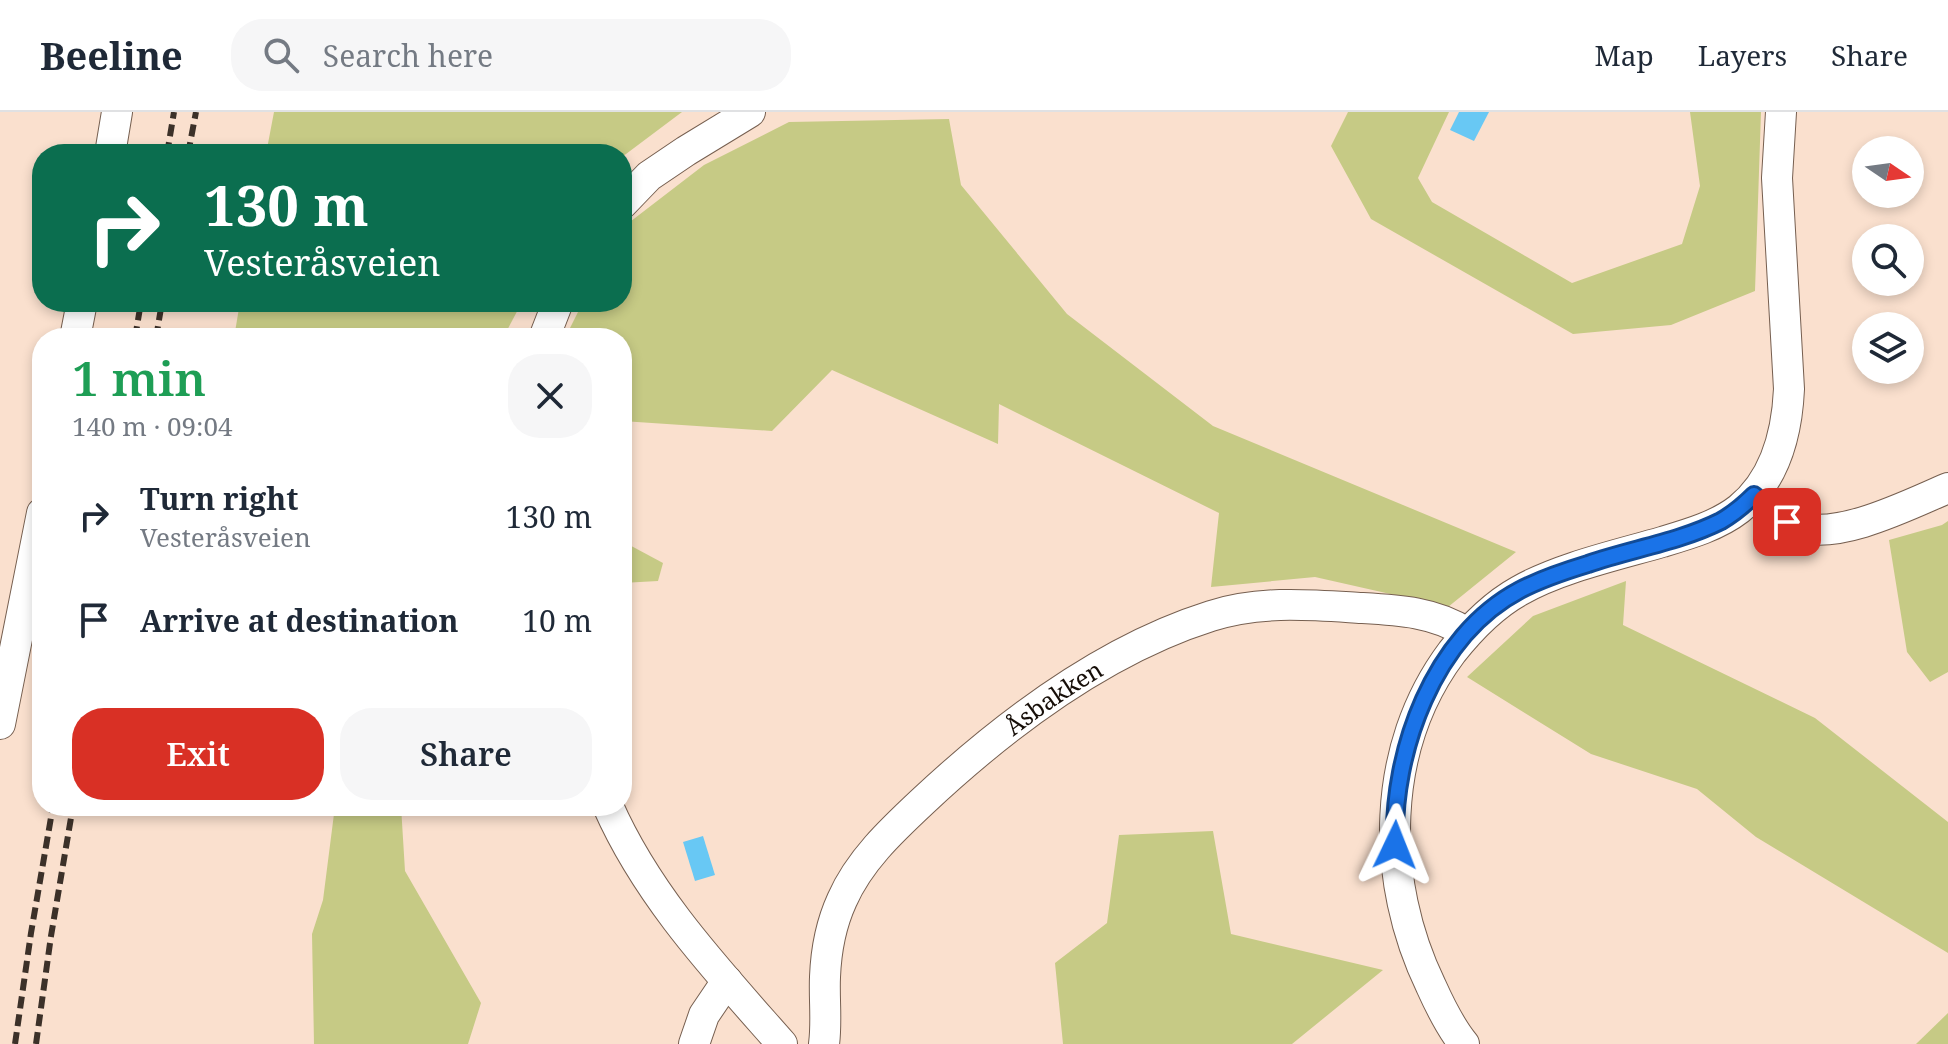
<!DOCTYPE html>
<html lang="en">
<head>
<meta charset="utf-8">
<style>
	body { margin:0; font-family:"Noto Serif",serif; background:#f6f6f7; color:#1f2937; height:100vh; display:flex; flex-direction:column; font-size:30px; white-space:nowrap }
	* { box-sizing:border-box; margin:0 }
	p { font-size:26px; color:#747a83 }
	.icon { flex:none; width:44px; height:44px; fill:none; stroke:currentColor; stroke-width:2; stroke-linecap:round; stroke-linejoin:round }
	.map { position:relative; flex:1; overflow:hidden }
	.panel { position:absolute; left:32px; top:216px; width:600px; height:488px; display:flex; flex-direction:column; background:#fff; border-radius:32px; box-shadow:0 4px 12px #0003 }
	.panel>* { flex:none }
	.hud { position:absolute; left:32px; top:32px; width:600px; height:168px; border-radius:32px; box-shadow:0 4px 12px #0003; background:#0b6e4f; color:#fff; overflow:hidden }
	.needle { width:52px; rotate:103deg }
	.controls { position:absolute; left:1852px; top:24px; display:grid; gap:16px }
	.controls a { display:grid; place-items:center; width:72px; height:72px; border-radius:50%; background:#fff; box-shadow:0 4px 12px #0003; font-size:40px }
	.pin { position:absolute; display:grid; place-items:center; width:68px; height:68px; color:#fff; margin:-34px; border-radius:16px; box-shadow:0 4px 12px #0006 }
	.me { position:absolute; width:88px; margin:-44px; rotate:2deg; stroke-linejoin:round; filter:drop-shadow(0 0 6px #0008) }
	.turn { display:flex; align-items:center; gap:28px; height:168px; padding:0 40px; font-size:36px }
	.turn .icon { width:104px; height:104px; stroke-width:2.5 }
	.turn b { display:block; font-size:56px; line-height:68px }
	.round { display:grid; place-items:center; flex:none; width:84px; height:84px; border-radius:32px; background:#f6f6f7 }
	.headline { display:flex; align-items:center; justify-content:space-between; height:136px; padding:0 40px }
	h1 { font-size:48px; font-weight:600; line-height:60px; color:#1e9e55 }
	.action { display:flex; gap:16px; margin-top:auto; padding:16px 40px }
	.action a { flex:1; height:92px; border-radius:32px; background:#d93025; color:#fff; font-size:32px; font-weight:600; line-height:92px; text-align:center }
	.action a+a { background:#f6f6f7; color:#1f2937 }
	ul { padding:0; list-style:none }
	li { display:flex; align-items:center; gap:24px; height:104px; padding:0 40px }
	li div { flex:1 }
	li b { display:block; font-size:30px }
	li em { font-style:normal }
	header { display:flex; align-items:center; gap:48px; box-sizing:border-box; height:112px; padding:0 40px; background:#fff; border-bottom:2px solid #e0e1e3 }
	header strong { font-size:38px }
	nav { display:flex; gap:44px; margin-inline-start:auto; font-size:28px }
	.search { width:560px; height:72px; background:#f6f6f7; display:flex; align-items:center; gap:20px; box-sizing:border-box; padding:0 28px; border-radius:32px; color:#747a83; font-size:30px }
	.map>svg:first-child { display:block }
</style>
</head>
<body>
<header>
<strong>Beeline</strong>
<div class="search"><svg class="icon" aria-label="search" viewBox="0 0 24 24"><circle cx="10" cy="10" r="6"/><path d="M15 15l6 6"/></svg>Search here</div>
<nav><a>Map</a><a>Layers</a><a>Share</a></nav>
</header>
<div class="map">
<svg width="1948" height="932" viewBox="0 0 1948 932">
	<rect width="100%" height="100%" fill="#fae0ce"/>
	<g fill="#c6ca85">
		<polygon points="274,0 682,0 622,45 622,42 266,42"/>
		<polygon points="1348,0 1449,0 1418,66 1432,90 1572,171 1682,132 1700,74 1690,0 1761,0 1755,179 1671,213 1573,222 1371,107 1331,34"/>
		<polygon points="949,7 961,73 1067,202 1213,314 1516,440 1448,495 1315,465 1211,475 1219,401 999,292 998,332 832,258 772,319 622,309 622,226 565,226 583,190 622,190 622,116 704,53 789,10"/>
		<polygon points="240,190 522,190 503,226 234,226"/>
		<polygon points="1948,409 1948,560 1930,570 1907,540 1889,428 1942,413"/>
		<polygon points="622,429 663,451 658,469 622,471"/>
		<polygon points="1626,469 1623,513 1815,606 1948,710 1948,841 1756,725 1697,677 1591,642 1467,565 1533,504"/>
		<polygon points="335,694 401,694 405,759 481,891 468,932 314,932 312,822 323,788"/>
		<polygon points="1213,719 1231,822 1383,858 1292,932 1063,932 1055,851 1107,811 1119,723"/>
		<polygon points="1948,901 1948,932 1916,932"/>
	</g>
	<g fill="#68c8f4">
		<polygon points="1459,0 1489,0 1474,29 1450,18"/>
		<polygon points="703,724 715,763 695,769 683,730"/>
	</g>
	<g fill="none" stroke-linecap="round" stroke-linejoin="round">
		<defs>
			<g id="minor">
				<polyline points="110,42 117,0"/>
				<polyline points="622,92 649,64 686,39 750,0"/>
				<polyline points="75,226 82,190"/>
				<polyline points="544,226 558,190"/>
				<path d="M 1754,383 C 1767,396 1781,409 1799,415 C 1840,428 1910,392 1948,376"/>
				<polyline points="0,612 42,401"/>
				<path d="M 608,694 C 648,785 717,858 782,932"/>
				<polyline points="694,932 704,903 727,869"/>
				<path id="s1" d="M 824,932 C 827,910 824,887 825,865 C 826,839 831,812 842,788 C 859,749 891,719 922,690 C 1003,614 1103,538 1211,504 C 1260,488 1312,493 1362,496 C 1398,498 1436,500 1467,521"/>
				<path d="M 1464,932 C 1450,915 1440,894 1431,874 C 1380,769 1380,636 1452,540 C 1471,516 1492,494 1519,479 C 1559,456 1617,443 1662,430 C 1689,422 1717,414 1739,397 C 1775,368 1787,321 1789,277 L 1777,66 L 1781,0"/>
			</g>
		</defs>
		<use href="#minor" stroke="#765f50" stroke-width="32"/>
		<use href="#minor" stroke="#fff" stroke-width="30"/>
		<g stroke="#3c3129" stroke-width="6" stroke-dasharray="12 6" stroke-linecap="butt">
			<polyline points="167,42 174,0"/>
			<polyline points="188,42 196,0"/>
			<polyline points="135,226 141,190"/>
			<polyline points="156,226 162,190"/>
			<polyline points="15,932 31,821 53,694"/>
			<polyline points="36,932 51,824 73,694"/>
		</g>
	</g>
	<g fill="none" stroke-linecap="round" stroke-linejoin="round">
		<defs>
			<path id="route" d="M 1395,733 C 1392,640 1433,524 1520,478 C 1541,467 1565,459 1588,452 C 1631,437 1679,430 1721,409 C 1733,402 1744,393 1754,383 L 1770,399 L 1787,410"/>
		</defs>
		<use href="#route" stroke="#114b97" stroke-width="20"/>
		<use href="#route" stroke="#1a73e8" stroke-width="14"/>
	</g>
	<g text-anchor="middle" dominant-baseline="central" stroke-width="8" stroke-linejoin="round" paint-order="stroke">
		<g font-size="24" fill="#160e08" stroke="#fff">
			<text stroke="none"><textPath href="#s1" startOffset="442">Åsbakken</textPath></text>
		</g>
	</g>
</svg>
<div class="controls">
<a><svg class="needle" viewBox="-14 -14 28 28"><path d="M0-13l5 13h-10z" fill="#e53935"/><path d="M0 13l5-13h-10z" fill="#747a83"/></svg></a>
<a><svg class="icon" aria-label="search" viewBox="0 0 24 24"><circle cx="10" cy="10" r="6"/><path d="M15 15l6 6"/></svg></a>
<a><svg class="icon" aria-label="layers" viewBox="0 0 24 24"><path d="M12 4l9 5-9 5-9-5zM3 14l9 5 9-5"/></svg></a>
</div>
<div class="pin" style="left:1787px;top:410px;background:#d93025"><svg class="icon" aria-label="arrive" viewBox="0 0 24 24"><path d="M6 21V4h12l-3 4 3 4H6"/></svg></div>
<svg class="me" style="left:1395px;top:733px" viewBox="-20 -20 40 40"><path d="M0-17L14 15 0 8-14 15z" fill="#1a73e8" stroke="#fff" stroke-width="4"/></svg>
<div class="hud">
<div class="turn"><svg class="icon" aria-label="right" viewBox="0 0 24 24"><path d="M7 20v-9h11M14 6l5 5-5 5"/></svg><div><b>130 m</b>Vesteråsveien</div></div>
</div>
<section class="panel">
<div class="headline"><div><h1>1 min</h1><p>140 m · 09:04</p></div><a class="round"><svg class="icon" aria-label="close" viewBox="0 0 24 24"><path d="M6 6l12 12M18 6L6 18"/></svg></a></div>
<ul>
<li><svg class="icon" aria-label="right" viewBox="0 0 24 24"><path d="M7 20v-9h11M14 6l5 5-5 5"/></svg><div><b>Turn right</b><p>Vesteråsveien</p></div><em>130 m</em></li>
<li><svg class="icon" aria-label="arrive" viewBox="0 0 24 24"><path d="M6 21V4h12l-3 4 3 4H6"/></svg><div><b>Arrive at destination</b></div><em>10 m</em></li>
</ul>
<div class="action"><a>Exit</a><a>Share</a></div>
</section>
</div>
</body>
</html>
